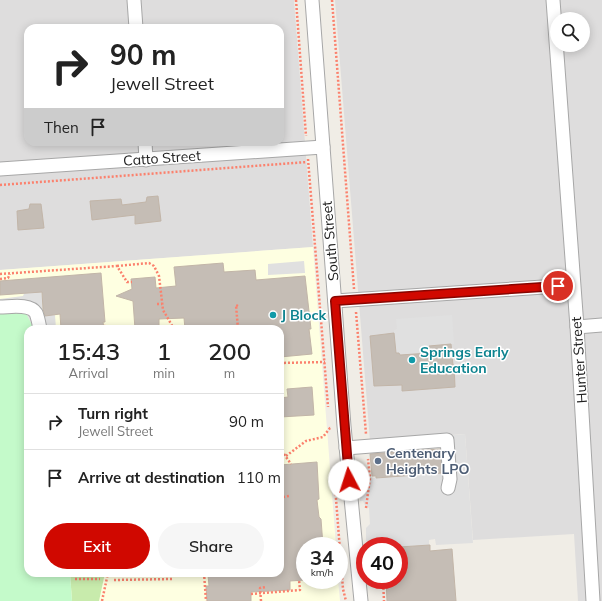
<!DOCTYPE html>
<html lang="en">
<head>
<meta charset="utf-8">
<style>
	body { margin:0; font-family:Mulish,sans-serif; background:#f6f6f6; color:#222; height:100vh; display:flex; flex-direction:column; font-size:15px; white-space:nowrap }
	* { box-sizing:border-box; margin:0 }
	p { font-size:13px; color:#767676 }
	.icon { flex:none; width:22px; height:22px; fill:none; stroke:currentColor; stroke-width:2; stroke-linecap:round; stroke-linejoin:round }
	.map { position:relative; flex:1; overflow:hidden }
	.drawer { position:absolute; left:24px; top:325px; width:260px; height:252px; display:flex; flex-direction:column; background:#fff; border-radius:12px; box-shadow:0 2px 10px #0003 }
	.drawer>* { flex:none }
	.guide { position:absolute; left:24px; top:24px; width:260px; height:122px; border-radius:12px; box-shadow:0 2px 10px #0003; background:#fff; color:#222; overflow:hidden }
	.fabs { position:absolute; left:550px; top:12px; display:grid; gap:8px }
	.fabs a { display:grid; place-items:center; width:40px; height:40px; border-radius:50%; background:#fff; box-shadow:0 2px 10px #0003; font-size:20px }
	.speed { position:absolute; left:296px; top:537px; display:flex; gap:8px; font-size:20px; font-weight:700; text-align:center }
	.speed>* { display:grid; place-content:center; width:52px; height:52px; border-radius:50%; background:#fff; box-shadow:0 2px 10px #0003; line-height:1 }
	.speed small { font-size:10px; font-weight:400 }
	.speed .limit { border:6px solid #d22; background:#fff; color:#111 }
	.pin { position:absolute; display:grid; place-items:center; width:34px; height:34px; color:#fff; margin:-17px; border:2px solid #fff; border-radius:50%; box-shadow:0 1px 4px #0007 }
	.me { position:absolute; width:44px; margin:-22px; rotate:355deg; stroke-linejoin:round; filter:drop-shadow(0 0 3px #0008) }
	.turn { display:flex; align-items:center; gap:14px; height:84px; padding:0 20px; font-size:18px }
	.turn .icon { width:52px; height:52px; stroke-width:2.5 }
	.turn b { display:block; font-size:28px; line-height:34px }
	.then { display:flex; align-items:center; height:38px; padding:0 20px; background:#0003; gap:8px; font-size:15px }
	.eta { display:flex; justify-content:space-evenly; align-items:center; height:68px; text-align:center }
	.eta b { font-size:24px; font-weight:600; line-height:28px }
	.cta { display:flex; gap:8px; margin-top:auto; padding:8px 20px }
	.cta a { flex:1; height:46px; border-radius:24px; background:#d00800; color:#fff; font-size:16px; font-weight:600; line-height:46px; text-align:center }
	.cta a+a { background:#f6f6f6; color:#222 }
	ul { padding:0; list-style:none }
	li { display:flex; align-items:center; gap:12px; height:56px; padding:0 20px; border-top:1px solid #e0e0e0 }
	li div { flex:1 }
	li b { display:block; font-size:15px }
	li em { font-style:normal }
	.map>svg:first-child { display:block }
</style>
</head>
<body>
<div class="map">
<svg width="602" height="601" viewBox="0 0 602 601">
	<rect width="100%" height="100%" fill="#f0ede6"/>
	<g fill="#dedddd" fill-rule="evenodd">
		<path d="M 0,0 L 294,0 L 313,247 L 0,270 ZM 28,28 L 280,28 L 280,142 L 28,142 Z"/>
		<path d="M 335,0 L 602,0 L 602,601 L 578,601 L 574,534 L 473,540 L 465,434 L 370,441 ZM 557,19 L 583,19 L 583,45 L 557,45 Z"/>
	</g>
	<path fill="#feffe1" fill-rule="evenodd" d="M 313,247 L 336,546 L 305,546 L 305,580 L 338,580 L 340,601 L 0,601 L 0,270 ZM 28,329 L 280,329 L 280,573 L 28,573 Z"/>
	<polygon fill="#c8ebac" points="70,573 105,573 99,601 72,601"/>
	<polygon fill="#c4faca" points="0,312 26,313 34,328 28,329 28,573 70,573 72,601 0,601"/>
	<g fill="#e0e0e0">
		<polygon points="304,261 305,273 268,275 268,264"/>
		<polygon points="30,280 41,280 43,315 55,315 56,329 34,329 26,313 24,300 0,303 0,299 23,296"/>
		<polygon points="452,315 454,344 430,346 430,353 400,355 399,353 396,353 394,330 397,329 396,319"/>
		<polygon points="465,434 473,543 436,545 435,539 429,540 429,545 399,547 395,546 395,543 382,543 382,546 370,546 369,542 366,541 366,528 370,524 369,508 365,505 363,501 360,501 359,488 369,488 368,478 446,473 443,436"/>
	</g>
	<g fill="#c5bdb5" stroke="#c2b5a8">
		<polygon points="158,196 161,221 135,224 135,215 92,220 90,201 121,199 122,205 146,202 147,197"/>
		<polygon points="30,204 41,204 44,228 18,230 17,211 29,209"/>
		<polygon points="223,263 224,272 255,270 256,280 305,276 311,329 309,329 312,354 280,357 280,329 185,329 184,318 159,319 159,329 135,329 133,301 116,296 132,289 131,279 155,277 156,288 176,286 174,267"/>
		<polygon points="101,273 105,322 103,322 104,329 61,329 60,314 45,316 43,309 42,292 0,295 0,281"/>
		<polygon points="394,333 396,353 399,353 400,355 430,353 429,346 451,344 453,365 454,365 455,387 402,391 402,385 374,386 370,336"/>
		<polygon points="312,387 314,415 280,417 280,398 288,397 287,389"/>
		<polygon points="440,449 442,473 376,478 376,476 372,476 370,454"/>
		<polygon points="317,462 319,499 317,500 319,517 321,519 323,546 305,546 305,580 290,581 290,590 251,592 251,601 207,601 206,586 209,586 208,575 224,573 280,573 280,465"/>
		<polygon points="430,545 430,551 452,549 456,601 387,601 386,580 399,580 399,547"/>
	</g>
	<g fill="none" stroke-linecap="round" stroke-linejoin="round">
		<defs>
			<g id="minor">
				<polyline points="134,0 136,28"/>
				<polyline points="312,0 344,426 361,601"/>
				<polyline points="553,0 577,327 593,601"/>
				<polyline points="145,142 146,160"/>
				<polyline points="0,169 323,147"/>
				<polyline points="335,301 573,285"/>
				<path d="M 0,307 C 10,307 30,303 36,313 C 38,318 39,324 40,329"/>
				<polyline points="577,327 602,325"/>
				<polyline points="346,448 447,440 450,479 448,488"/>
			</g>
		</defs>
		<use href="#minor" stroke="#a7a7a7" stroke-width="15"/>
		<g stroke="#fb816d" stroke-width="2.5" stroke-dasharray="2 2" stroke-linecap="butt">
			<polyline points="296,0 306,136"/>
			<polyline points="332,0 354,289"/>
			<polyline points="308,159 328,407"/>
			<polyline points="0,185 307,162"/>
			<polyline points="117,266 149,263 154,266 159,276 163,310 174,329"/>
			<polyline points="0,274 117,266 127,282 132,282"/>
			<polyline points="0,279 8,278 10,274"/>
			<polyline points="157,304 162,304"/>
			<polyline points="238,306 236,305 238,329"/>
			<polyline points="356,312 366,434"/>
			<polyline points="104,326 135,328"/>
			<polyline points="280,363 325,362"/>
			<polyline points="280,454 284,454 291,464"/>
			<polyline points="286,456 306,441 323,437 330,428 331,428"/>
			<polyline points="335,486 343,589 346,601"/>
			<polyline points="283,497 289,496"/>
			<polyline points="366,508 370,478 368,459"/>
			<polyline points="204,573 206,601"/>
			<polyline points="216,573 216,574"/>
			<polyline points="75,579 100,579"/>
			<polyline points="114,580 172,579"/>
			<polyline points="383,580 384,601"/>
			<polyline points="251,594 300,590 299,580"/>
			<polyline points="102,601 108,573"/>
			<polyline points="261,601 260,588 266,587"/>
		</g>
		<use href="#minor" stroke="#fff" stroke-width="13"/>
	</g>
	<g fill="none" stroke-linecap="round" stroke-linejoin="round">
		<defs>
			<polyline id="route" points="349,480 335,301 558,286"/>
		</defs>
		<use href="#route" stroke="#870500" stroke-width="10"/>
		<use href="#route" stroke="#d00800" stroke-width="7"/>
	</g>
	<g fill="#0f9aa8" stroke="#fff" stroke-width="1.5">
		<circle cx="273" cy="315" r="4"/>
		<circle cx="412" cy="360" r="4"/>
	</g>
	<circle fill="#5c6f8a" stroke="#fff" stroke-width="1.5" cx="378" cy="461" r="4"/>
	<g text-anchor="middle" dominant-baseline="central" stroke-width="3" stroke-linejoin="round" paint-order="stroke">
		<g font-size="14" fill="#202020" stroke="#fff">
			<text transform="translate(162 158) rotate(-4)">Catto Street</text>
			<text transform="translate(330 241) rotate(-95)">South Street</text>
			<text transform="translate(579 360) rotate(-94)">Hunter Street</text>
		</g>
		<g font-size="14" font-weight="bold" fill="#0d838f" stroke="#fff" text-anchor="start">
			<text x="281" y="315">J Block</text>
			<text x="420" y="352">Springs Early<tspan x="420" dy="16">Education</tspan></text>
		</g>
		<g font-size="14" font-weight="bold" fill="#4e5e75" stroke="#fff" text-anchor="start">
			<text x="386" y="453">Centenary<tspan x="386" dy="16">Heights LPO</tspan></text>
		</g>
	</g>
</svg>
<div class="fabs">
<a><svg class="icon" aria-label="search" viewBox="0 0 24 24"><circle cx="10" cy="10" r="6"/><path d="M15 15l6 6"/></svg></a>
</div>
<div class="speed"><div>34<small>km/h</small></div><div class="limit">40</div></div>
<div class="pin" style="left:558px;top:286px;background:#d93025"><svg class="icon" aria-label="arrive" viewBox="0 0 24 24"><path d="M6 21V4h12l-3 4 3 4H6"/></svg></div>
<svg class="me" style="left:349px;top:480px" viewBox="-20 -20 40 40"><circle r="19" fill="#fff"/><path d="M0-13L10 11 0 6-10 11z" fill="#d00800"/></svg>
<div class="guide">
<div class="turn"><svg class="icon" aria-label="right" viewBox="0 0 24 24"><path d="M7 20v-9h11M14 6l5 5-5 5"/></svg><div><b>90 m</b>Jewell Street</div></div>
<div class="then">Then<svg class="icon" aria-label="arrive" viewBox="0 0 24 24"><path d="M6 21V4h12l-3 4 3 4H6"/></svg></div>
</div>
<section class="drawer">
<div class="eta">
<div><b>15:43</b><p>Arrival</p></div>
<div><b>1</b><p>min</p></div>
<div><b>200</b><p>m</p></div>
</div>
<ul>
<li><svg class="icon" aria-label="right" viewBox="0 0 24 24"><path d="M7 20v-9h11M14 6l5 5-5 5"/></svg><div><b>Turn right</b><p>Jewell Street</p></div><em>90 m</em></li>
<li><svg class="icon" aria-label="arrive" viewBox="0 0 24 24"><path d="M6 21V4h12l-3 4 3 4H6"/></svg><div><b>Arrive at destination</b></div><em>110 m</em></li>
</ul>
<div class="cta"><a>Exit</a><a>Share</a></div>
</section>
</div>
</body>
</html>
